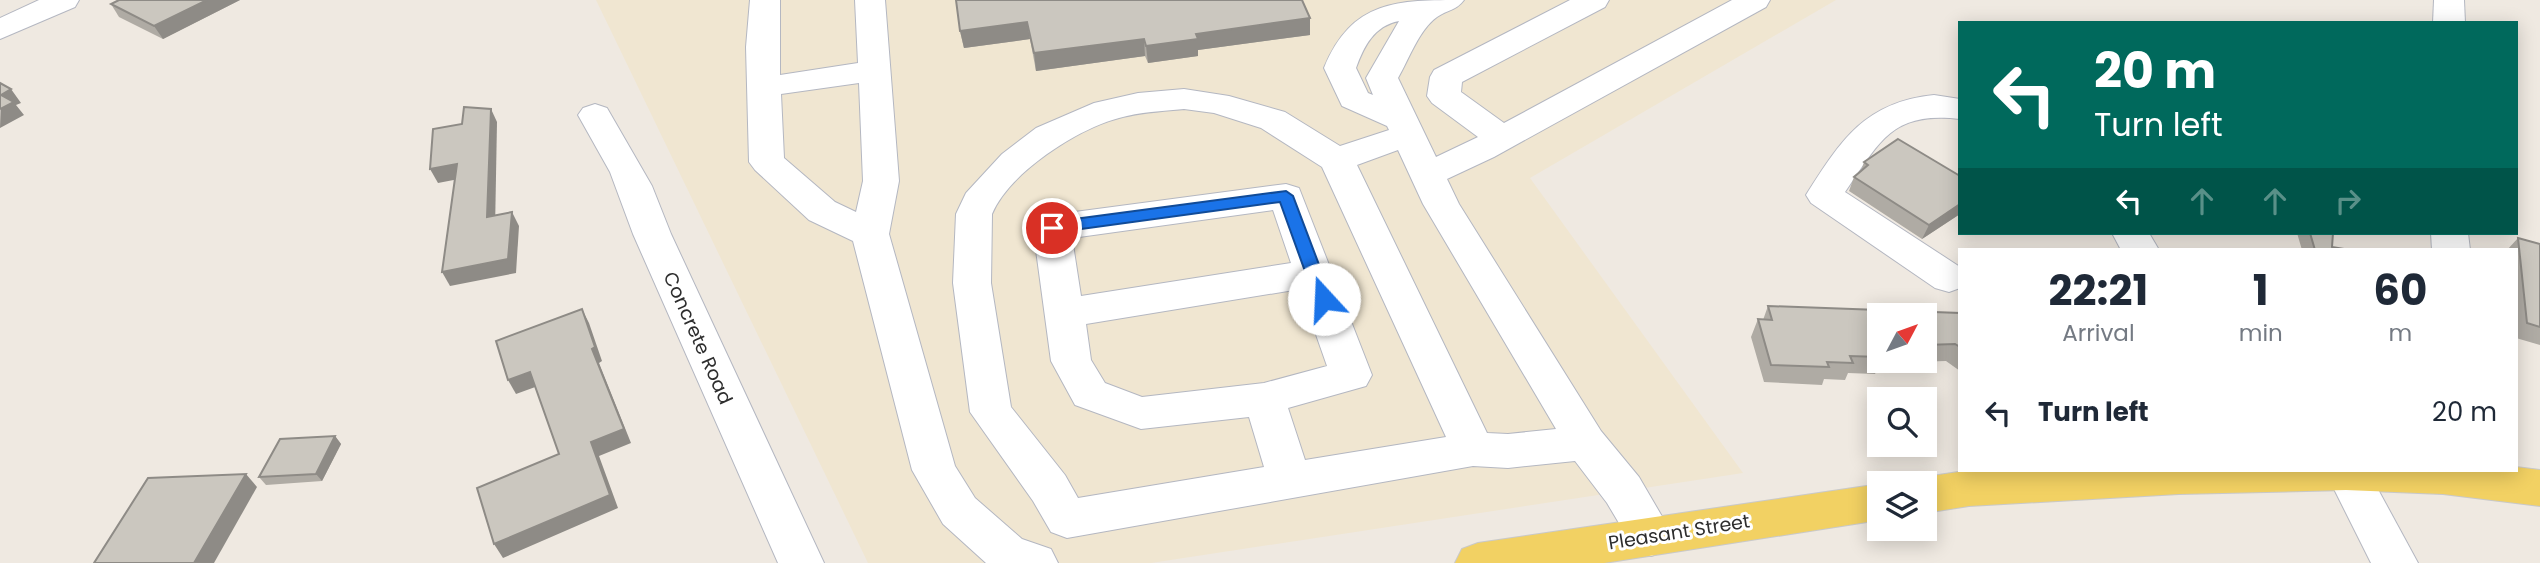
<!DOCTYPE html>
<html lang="en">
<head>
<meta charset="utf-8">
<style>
	body { margin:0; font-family:Poppins,sans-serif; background:#f6f6f7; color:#1f2937; height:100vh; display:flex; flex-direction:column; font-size:26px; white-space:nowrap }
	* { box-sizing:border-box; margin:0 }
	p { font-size:23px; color:#747a83 }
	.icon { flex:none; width:38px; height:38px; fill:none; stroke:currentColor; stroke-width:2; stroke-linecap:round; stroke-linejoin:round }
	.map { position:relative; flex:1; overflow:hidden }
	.drawer { position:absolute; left:1958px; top:248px; width:560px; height:224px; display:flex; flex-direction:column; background:#fff; border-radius:0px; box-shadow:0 4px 18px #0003 }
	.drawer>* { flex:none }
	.banner { position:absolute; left:1958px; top:21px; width:560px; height:214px; border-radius:0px; box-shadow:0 4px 18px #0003; background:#00695c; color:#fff; overflow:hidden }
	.needle { width:46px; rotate:49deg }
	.controls { position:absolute; left:1867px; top:303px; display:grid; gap:14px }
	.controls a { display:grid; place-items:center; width:70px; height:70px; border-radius:0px; background:#fff; box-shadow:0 4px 18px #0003; font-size:35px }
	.pin { position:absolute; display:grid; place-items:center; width:60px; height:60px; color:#fff; margin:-30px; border:4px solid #fff; border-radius:50%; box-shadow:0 2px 7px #0007 }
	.me { position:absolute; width:77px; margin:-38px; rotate:340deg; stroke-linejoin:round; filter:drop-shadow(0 0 5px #0008) }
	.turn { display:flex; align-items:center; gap:24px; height:147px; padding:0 21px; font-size:32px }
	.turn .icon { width:91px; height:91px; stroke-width:2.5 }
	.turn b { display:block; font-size:49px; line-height:60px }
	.lanes { display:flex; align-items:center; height:66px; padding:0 21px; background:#0003; justify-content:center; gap:35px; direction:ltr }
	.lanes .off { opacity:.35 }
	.eta { display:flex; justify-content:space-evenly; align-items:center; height:119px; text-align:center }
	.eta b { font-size:42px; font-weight:700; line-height:49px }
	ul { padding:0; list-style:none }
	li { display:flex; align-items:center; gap:21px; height:91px; padding:0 21px }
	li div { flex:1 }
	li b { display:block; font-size:26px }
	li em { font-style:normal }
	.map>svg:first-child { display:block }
</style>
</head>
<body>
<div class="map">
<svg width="2540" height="563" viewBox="0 0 2540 563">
	<rect width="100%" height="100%" fill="#efe9e1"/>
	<polygon fill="#f0e6d1" points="596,0 1836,0 1530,178 1743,473 1151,563 868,563"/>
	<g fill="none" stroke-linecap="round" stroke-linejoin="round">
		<defs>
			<g id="minor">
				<polygon points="39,0 79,0 75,7 0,39 0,18"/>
				<path d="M 750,0 L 780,0 L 780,75 L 858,63 L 855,0 L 885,0 L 899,181 L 889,234 L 955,466 L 975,498 L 1022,539 L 1051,549 L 1058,563 L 986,563 L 943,524 L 912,470 L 853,241 L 809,220 L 755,170 L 749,162 L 746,47 ZM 859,83 L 863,181 L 856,212 L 835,202 L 784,158 L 781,94 Z"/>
				<path d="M 1464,0 C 1457,10 1447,10 1437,17 C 1419,30 1409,59 1398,78 L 1436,157 L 1478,137 L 1432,103 L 1427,96 L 1430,77 L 1434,70 L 1570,0 L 1609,0 L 1605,7 L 1462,82 L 1461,92 L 1504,123 L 1732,0 L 1770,0 L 1766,7 L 1494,157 L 1447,179 L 1459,204 L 1601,431 L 1639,477 L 1674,537 L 1667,550 L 1651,556 L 1635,550 L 1607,503 L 1575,461 L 1508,468 L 1473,466 L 1067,538 L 1051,532 L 1033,501 L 970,412 L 953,283 L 956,214 L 966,193 L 1002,154 L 1036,128 L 1094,103 L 1138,93 L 1184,89 L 1229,96 L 1285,112 L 1340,146 L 1389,130 L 1387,126 L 1342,106 L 1324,68 C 1352,0 1397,0 1464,0 ZM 1399,21 L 1366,78 L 1373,95 L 1368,93 L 1356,68 C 1364,46 1374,26 1399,21 ZM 1184,109 L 1214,113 L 1261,128 L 1322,167 L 1446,437 L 1305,460 L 1288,408 L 1366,386 L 1372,375 L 1299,188 L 1286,184 L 1052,215 L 1039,219 L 1033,228 L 1051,361 L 1075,405 L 1141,429 L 1249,417 L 1264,467 L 1078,498 L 1065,475 L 1011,407 L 991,283 L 992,214 C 1009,173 1077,129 1119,118 C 1140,112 1162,111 1184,109 ZM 1398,150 L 1423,204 L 1556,429 L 1508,434 L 1487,433 L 1357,165 ZM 1273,210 L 1291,263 L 1081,296 L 1072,238 ZM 1300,289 L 1327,366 L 1264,383 L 1142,397 L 1105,383 L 1091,360 L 1086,324 Z"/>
				<polygon points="2434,0 2464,0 2465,23 2433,23"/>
				<path d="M 1934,95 L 1960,99 L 1960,119 C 1892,111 1880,141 1845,192 L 1960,267 L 1960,288 L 1949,292 L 1935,288 L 1811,203 L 1806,195 C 1841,140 1865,102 1934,95 Z"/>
				<polygon points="595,104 607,108 652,186 671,234 824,563 778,563 633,234 610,172 578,115 583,108"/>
				<polygon points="2112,233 2149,233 2159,250 2121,250"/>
				<polygon points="2431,233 2468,233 2470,250 2432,250"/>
				<polygon points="2325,471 2368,471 2418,563 2371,563"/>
			</g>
			<g id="major">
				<polygon points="2516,467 2540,470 2540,506 2443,494 2346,490 2179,494 1969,506 1925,513 1925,483 1909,483 1925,477 1965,471 2516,471"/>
				<polygon points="1880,484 1880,520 1604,563 1455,563 1462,549 1478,543"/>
			</g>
		</defs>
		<use href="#minor" stroke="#b4b7c1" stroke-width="2"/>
		<use href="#major" stroke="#c9c9c9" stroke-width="2"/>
		<use href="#minor" fill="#fff" fill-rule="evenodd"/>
		<use href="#major" fill="#f2d163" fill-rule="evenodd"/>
	</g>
	<g fill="#afaba4" fill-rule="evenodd">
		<polygon points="240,0 163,39 119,17 111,4"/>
		<polygon points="960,31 1310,35 1198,50 1198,56 1148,63 1145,56 1036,71 1030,39 964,48"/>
		<polygon points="1864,162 1960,176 1960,214 1922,239 1849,191 1854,177 1861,171"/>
		<polygon points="2297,233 2333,233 2332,247 2350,250 2302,250"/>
		<polygon points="2518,238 2540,244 2540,345 2516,338 2516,250 2507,250"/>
		<path d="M 1768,306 L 1960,313 L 1960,371 L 1946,361 L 1880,363 L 1875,374 L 1848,373 L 1845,380 L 1824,379 L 1822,385 L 1764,382 L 1751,337 L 1758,319 L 1763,320 ZM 1880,315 L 1925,315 L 1925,360 L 1880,360 Z"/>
		<polygon points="335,436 341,444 322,481 266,485 259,477"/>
	</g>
	<g fill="#8e8b86">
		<polygon points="207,0 240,0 163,39 154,26"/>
		<polygon points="1310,18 1310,35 1198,50 1198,56 1148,63 1146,46 1196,34"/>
		<polygon points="1027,22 1030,39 964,48 960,31"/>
		<polygon points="1144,39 1145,56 1036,71 1034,53"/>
		<polygon points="11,89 21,103 16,105 24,115 0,128 1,95"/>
		<polygon points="491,109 497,122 495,230 487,217"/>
		<polygon points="457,164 464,178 438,183 430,169"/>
		<polygon points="1960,204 1960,214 1922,239 1929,225"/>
		<polygon points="512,212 519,226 516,273 450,286 442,272"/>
		<polygon points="582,309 589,323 602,361 599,363 631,443 599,456 618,508 503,558 494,544 591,442 592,349"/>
		<polygon points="530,372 538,386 516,394 508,380"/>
		<polygon points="335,436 341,444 322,481 316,474"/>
		<polygon points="246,474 257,487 214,563 194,563"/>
	</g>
	<g fill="#cbc7bf" stroke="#8e8b86" stroke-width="2">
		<polygon points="119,0 207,0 154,26 111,4"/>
		<polygon points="956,0 1302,0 1310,18 1196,34 1198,39 1146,46 1144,39 1034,53 1027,22 960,31"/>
		<polygon points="0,83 11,89 1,95 14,102 0,109"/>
		<polygon points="464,107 491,109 487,217 512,212 508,259 442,272 457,164 430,169 433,129 462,124"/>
		<polygon points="1898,139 1960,176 1960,204 1929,225 1854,177 1868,165 1864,162"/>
		<polygon points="2310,233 2333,233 2332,247 2350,250 2315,250"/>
		<polygon points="2518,238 2540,244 2540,327 2527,323"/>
		<polygon points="1768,306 1960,313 1960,347 1955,344 1925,345 1925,315 1880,315 1880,346 1878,346 1880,349 1880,357 1850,356 1853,363 1827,362 1829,367 1771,365 1758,319 1772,320"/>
		<polygon points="582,309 595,347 592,349 624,429 591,442 610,495 494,544 477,488 559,454 530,372 508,380 496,341"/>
		<polygon points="335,436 316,474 259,477 280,439"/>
		<polygon points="246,474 194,563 94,563 148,478"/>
	</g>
	<polygon fill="#1a73e8" stroke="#114b97" stroke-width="2" points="1286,191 1293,196 1332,299 1329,303 1318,303 1315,299 1280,202 1052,233 1044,228 1052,222"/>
	<g text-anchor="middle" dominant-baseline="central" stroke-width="6" stroke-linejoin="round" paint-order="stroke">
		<g font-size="19" fill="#2e2e2e" stroke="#fff">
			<text transform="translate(698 338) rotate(66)">Concrete Road</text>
			<text transform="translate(1679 532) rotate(-9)">Pleasant Street</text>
		</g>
	</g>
</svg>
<div class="controls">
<a><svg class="needle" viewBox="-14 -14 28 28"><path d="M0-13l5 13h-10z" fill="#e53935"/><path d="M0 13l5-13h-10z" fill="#747a83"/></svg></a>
<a><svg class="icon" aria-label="search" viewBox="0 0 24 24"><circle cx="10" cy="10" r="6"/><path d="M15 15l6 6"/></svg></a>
<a><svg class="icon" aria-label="layers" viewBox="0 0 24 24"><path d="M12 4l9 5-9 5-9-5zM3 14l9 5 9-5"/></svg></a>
</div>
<div class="pin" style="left:1052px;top:228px;background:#d93025"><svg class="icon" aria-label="arrive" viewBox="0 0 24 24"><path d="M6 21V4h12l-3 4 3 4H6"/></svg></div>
<svg class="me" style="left:1324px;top:299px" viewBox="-20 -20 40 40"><circle r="19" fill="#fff"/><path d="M0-13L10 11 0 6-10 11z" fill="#1a73e8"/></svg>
<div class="banner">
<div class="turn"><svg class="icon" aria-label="left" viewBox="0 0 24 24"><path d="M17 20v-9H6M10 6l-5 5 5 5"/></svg><div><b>20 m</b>Turn left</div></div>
<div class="lanes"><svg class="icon" aria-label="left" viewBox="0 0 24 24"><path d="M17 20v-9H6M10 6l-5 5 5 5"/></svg><svg class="icon off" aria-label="ahead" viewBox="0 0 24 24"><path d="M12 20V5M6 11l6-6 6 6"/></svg><svg class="icon off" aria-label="ahead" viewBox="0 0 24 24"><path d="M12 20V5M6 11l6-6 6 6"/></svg><svg class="icon off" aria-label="right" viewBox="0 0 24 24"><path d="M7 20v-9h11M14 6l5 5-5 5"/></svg></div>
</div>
<section class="drawer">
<div class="eta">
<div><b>22:21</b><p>Arrival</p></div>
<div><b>1</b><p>min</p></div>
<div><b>60</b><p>m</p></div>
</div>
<ul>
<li><svg class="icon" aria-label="left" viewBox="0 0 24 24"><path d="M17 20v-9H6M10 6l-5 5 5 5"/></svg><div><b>Turn left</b></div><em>20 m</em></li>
</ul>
</section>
</div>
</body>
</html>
